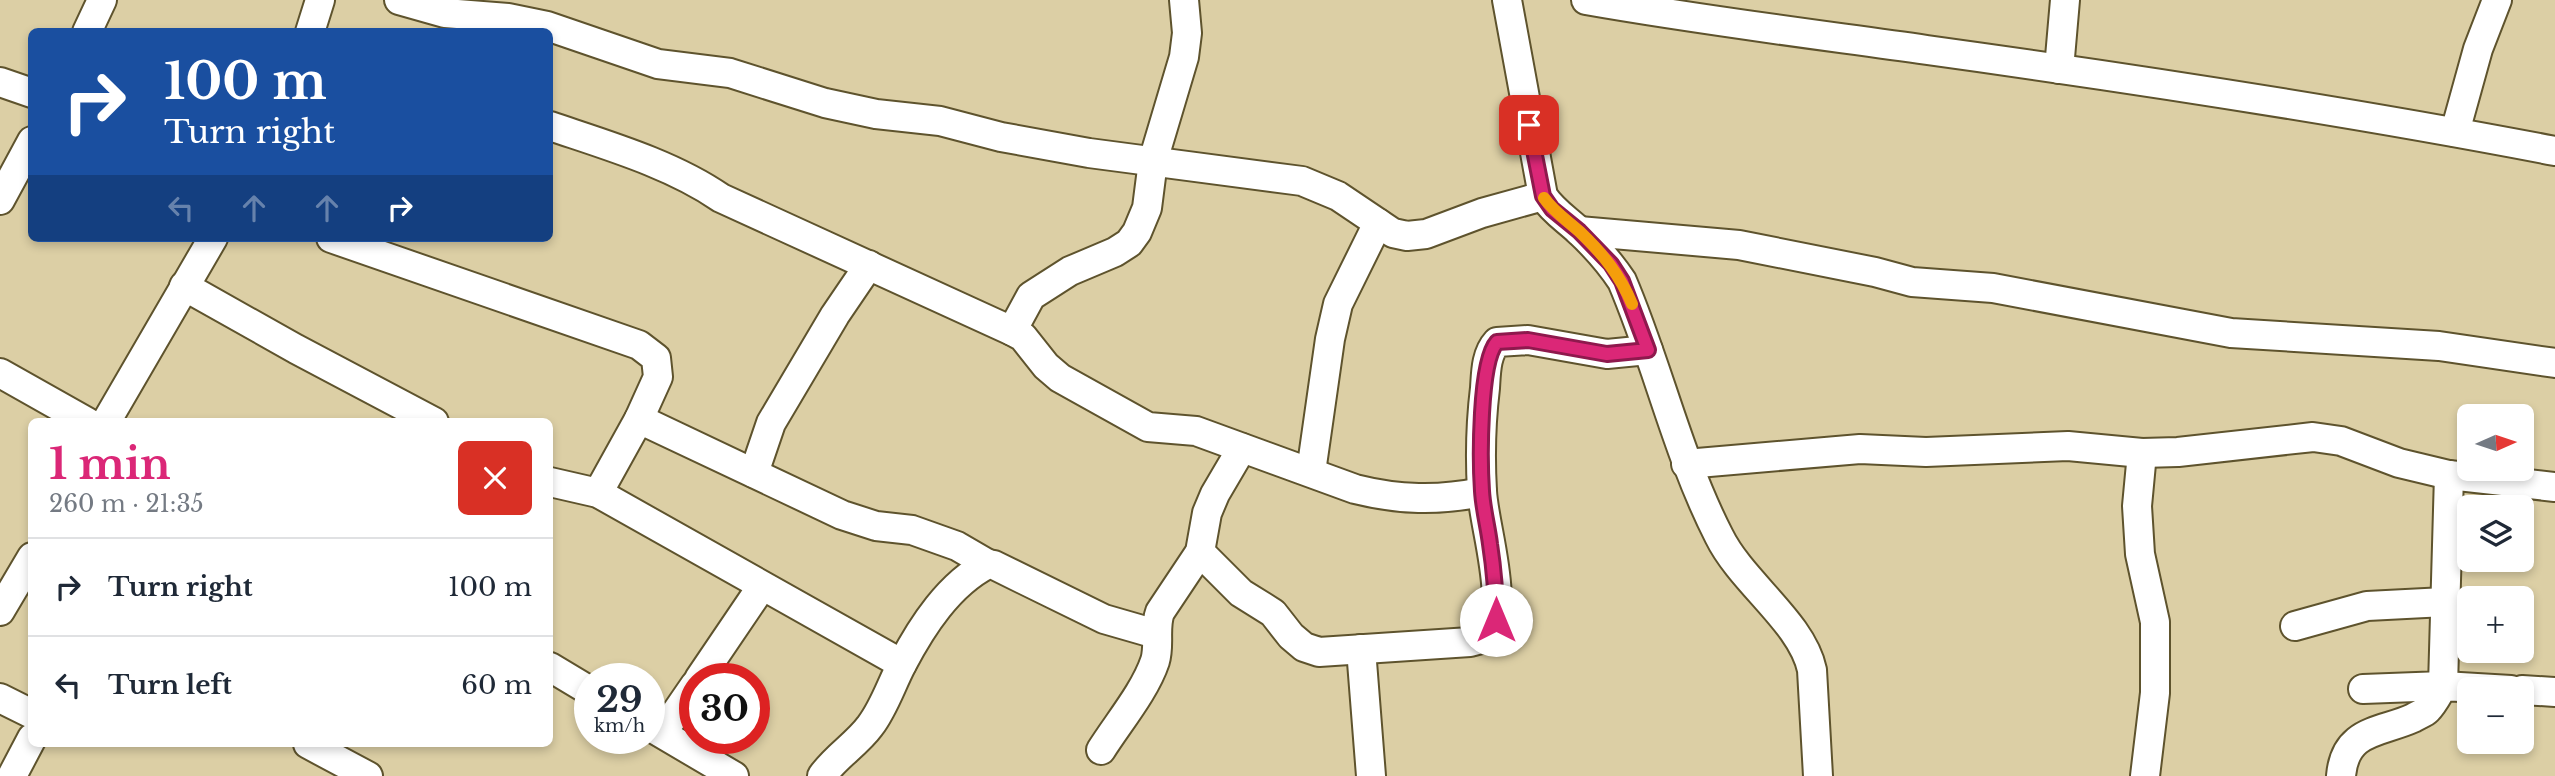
<!DOCTYPE html>
<html lang="en">
<head>
<meta charset="utf-8">
<style>
	body { margin:0; font-family:"Libre Baskerville",serif; background:#f2f2f3; color:#1f2937; height:100vh; display:flex; flex-direction:column; font-size:26px; white-space:nowrap }
	* { box-sizing:border-box; margin:0 }
	p { font-size:23px; color:#747a83 }
	.icon { flex:none; width:38px; height:38px; fill:none; stroke:currentColor; stroke-width:2; stroke-linecap:round; stroke-linejoin:round }
	.map { position:relative; flex:1; overflow:hidden }
	.side { position:absolute; left:28px; top:418px; width:525px; height:329px; display:flex; flex-direction:column; background:#fff; border-radius:10px; box-shadow:0 4px 10px #0003 }
	.side>* { flex:none }
	.banner { position:absolute; left:28px; top:28px; width:525px; height:214px; border-radius:10px; box-shadow:0 4px 10px #0003; background:#1a4fa0; color:#fff; overflow:hidden }
	.needle { width:46px; rotate:87deg }
	.buttons { position:absolute; left:2457px; top:404px; display:grid; gap:14px }
	.buttons a { display:grid; place-items:center; width:77px; height:77px; border-radius:10px; background:#fff; box-shadow:0 4px 10px #0003; font-size:35px }
	.speed { position:absolute; left:574px; top:663px; display:flex; gap:14px; font-size:35px; font-weight:700; text-align:center }
	.speed>* { display:grid; place-content:center; width:91px; height:91px; border-radius:50%; background:#fff; box-shadow:0 4px 10px #0003; line-height:1 }
	.speed small { font-size:18px; font-weight:400 }
	.speed .limit { border:10px solid #d22; background:#fff; color:#111 }
	.pin { position:absolute; display:grid; place-items:center; width:60px; height:60px; color:#fff; margin:-30px; border-radius:14px; box-shadow:0 4px 10px #0006 }
	.me { position:absolute; width:77px; margin:-38px; rotate:0deg; stroke-linejoin:round; filter:drop-shadow(0 0 5px #0008) }
	.turn { display:flex; align-items:center; gap:24px; height:147px; padding:0 21px; font-size:32px }
	.turn .icon { width:91px; height:91px; stroke-width:2.5 }
	.turn b { display:block; font-size:49px; line-height:60px }
	.lanes { display:flex; align-items:center; height:66px; padding:0 21px; background:#0003; justify-content:center; gap:35px; direction:ltr }
	.lanes .off { opacity:.35 }
	.round { display:grid; place-items:center; flex:none; width:74px; height:74px; border-radius:10px; background:#f2f2f3 }
	.overview { display:flex; align-items:center; justify-content:space-between; height:119px; padding:0 21px }
	h1 { font-size:42px; font-weight:700; line-height:52px; color:#db2777 }
	ul { padding:0; list-style:none }
	li { display:flex; align-items:center; gap:21px; height:98px; padding:0 21px; border-top:2px solid #e0e1e3 }
	li div { flex:1 }
	li b { display:block; font-size:26px }
	li em { font-style:normal }
	.map>svg:first-child { display:block }
</style>
</head>
<body>
<div class="map">
<svg width="2555" height="776" viewBox="0 0 2555 776">
	<rect width="100%" height="100%" fill="#dccfa5"/>
	<g fill="none" stroke-linecap="round" stroke-linejoin="round">
		<defs>
			<g id="minor">
				<polyline points="399,0 445,13 508,18 547,26 658,64 730,73 825,103 876,114 940,121 1001,137 1089,153 1302,181 1338,196 1393,233 1407,236 1426,234 1482,213 1543,196"/>
				<path d="M 1184,0 L 1187,33 L 1184,57 L 1153,161 L 1147,208 L 1137,232 L 1129,243 L 1115,252 L 1070,271 L 1031,296 L 1012,331 L 1023,337 L 1046,366 L 1060,378 L 1148,427 L 1196,431 L 1355,489 C 1399,500 1438,501 1482,492"/>
				<path d="M 1507,0 L 1543,196 C 1553,211 1566,219 1579,231 C 1595,246 1610,263 1622,281 C 1658,365 1677,454 1719,536 C 1742,583 1802,622 1812,670 L 1818,776"/>
				<path d="M 1586,0 C 1699,20 1813,34 1927,50 C 2137,79 2347,111 2555,151"/>
				<polyline points="87,32 102,0"/>
				<polyline points="310,32 320,0"/>
				<polyline points="2059,69 2065,0"/>
				<polyline points="0,82 32,93"/>
				<path d="M 550,126 C 606,145 672,164 721,198 L 1012,331"/>
				<polyline points="2455,132 2478,49 2497,0"/>
				<polyline points="0,200 32,141"/>
				<polyline points="1579,231 1739,245 1875,272 1912,282 1993,288 2231,333 2439,346 2555,363"/>
				<polyline points="331,238 639,345 656,358 658,377 639,419 598,493"/>
				<polyline points="184,286 296,349 434,422"/>
				<polyline points="0,373 87,422"/>
				<polyline points="639,419 842,515 876,526 912,530 957,546 988,564"/>
				<polyline points="106,422 213,238"/>
				<polyline points="2142,453 2137,506 2140,554 2155,622 2155,693 2145,776"/>
				<polyline points="1686,464 1860,449 1926,452 2068,446 2142,453 2178,452 2313,437 2341,441 2399,463 2449,475 2555,487"/>
				<polyline points="1311,472 1330,339 1338,304 1378,223"/>
				<polyline points="754,473 771,423 835,315 869,265"/>
				<polyline points="550,482 598,493 902,664"/>
				<path d="M 1200,552 L 1241,593 L 1273,613 L 1291,636 L 1304,647 L 1319,652 L 1470,642 L 1485,638 C 1512,608 1484,529 1482,491 C 1480,457 1481,421 1485,388 C 1486,372 1486,354 1497,342 L 1528,340 L 1607,354 L 1648,350"/>
				<polyline points="0,611 32,557"/>
				<polyline points="2295,626 2367,606 2445,602"/>
				<polyline points="1361,649 1371,776"/>
				<polyline points="550,667 590,691"/>
				<polyline points="699,679 762,586"/>
				<polyline points="2363,689 2443,686 2449,475"/>
				<polyline points="2522,690 2555,692"/>
				<polyline points="0,698 32,714"/>
				<polyline points="649,726 734,776"/>
				<polyline points="662,733 695,685"/>
				<polyline points="308,744 368,776"/>
				<path d="M 1101,750 C 1118,723 1145,691 1155,661 C 1160,645 1154,628 1160,612 L 1200,552 L 1207,513 L 1215,494 L 1242,448"/>
				<polyline points="12,776 32,738"/>
				<path d="M 822,776 C 836,756 856,745 870,726 C 884,708 891,685 902,664 C 922,626 949,584 988,564 L 994,565 L 1104,619 L 1156,634"/>
				<path d="M 2341,776 C 2345,729 2380,733 2413,718 C 2418,715 2424,713 2427,710 C 2434,703 2438,694 2443,686 L 2511,690"/>
			</g>
		</defs>
		<use href="#minor" stroke="#5e532d" stroke-width="32"/>
		<use href="#minor" stroke="#fff" stroke-width="28"/>
	</g>
	<g fill="none" stroke-linecap="round" stroke-linejoin="round">
		<defs>
			<path id="route" d="M 1496,620 C 1496,594 1494,570 1490,544 C 1488,527 1483,509 1482,491 C 1480,462 1479,362 1497,342 L 1528,340 L 1607,354 L 1648,350 L 1622,281 L 1611,264 L 1579,231 L 1552,209 L 1543,196 L 1529,125"/>
		</defs>
		<use href="#route" stroke="#8e194d" stroke-width="18"/>
		<use href="#route" stroke="#db2777" stroke-width="12"/>
		<path stroke="#f59e0b" stroke-width="12" d="M 1544,198 C 1554,212 1568,221 1580,232 C 1603,254 1620,275 1632,304"/>
	</g>
</svg>
<div class="buttons">
<a><svg class="needle" viewBox="-14 -14 28 28"><path d="M0-13l5 13h-10z" fill="#e53935"/><path d="M0 13l5-13h-10z" fill="#747a83"/></svg></a>
<a><svg class="icon" aria-label="layers" viewBox="0 0 24 24"><path d="M12 4l9 5-9 5-9-5zM3 14l9 5 9-5"/></svg></a>
<a>+</a>
<a>−</a>
</div>
<div class="speed"><div>29<small>km/h</small></div><div class="limit">30</div></div>
<div class="pin" style="left:1529px;top:125px;background:#d93025"><svg class="icon" aria-label="arrive" viewBox="0 0 24 24"><path d="M6 21V4h12l-3 4 3 4H6"/></svg></div>
<svg class="me" style="left:1496px;top:620px" viewBox="-20 -20 40 40"><circle r="19" fill="#fff"/><path d="M0-13L10 11 0 6-10 11z" fill="#db2777"/></svg>
<div class="banner">
<div class="turn"><svg class="icon" aria-label="right" viewBox="0 0 24 24"><path d="M7 20v-9h11M14 6l5 5-5 5"/></svg><div><b>100 m</b>Turn right</div></div>
<div class="lanes"><svg class="icon off" aria-label="left" viewBox="0 0 24 24"><path d="M17 20v-9H6M10 6l-5 5 5 5"/></svg><svg class="icon off" aria-label="ahead" viewBox="0 0 24 24"><path d="M12 20V5M6 11l6-6 6 6"/></svg><svg class="icon off" aria-label="ahead" viewBox="0 0 24 24"><path d="M12 20V5M6 11l6-6 6 6"/></svg><svg class="icon" aria-label="right" viewBox="0 0 24 24"><path d="M7 20v-9h11M14 6l5 5-5 5"/></svg></div>
</div>
<section class="side">
<div class="overview"><div><h1>1 min</h1><p>260 m · 21:35</p></div><a class="round" style="background:#d93025;color:#fff"><svg class="icon" aria-label="close" viewBox="0 0 24 24"><path d="M6 6l12 12M18 6L6 18"/></svg></a></div>
<ul>
<li><svg class="icon" aria-label="right" viewBox="0 0 24 24"><path d="M7 20v-9h11M14 6l5 5-5 5"/></svg><div><b>Turn right</b></div><em>100 m</em></li>
<li><svg class="icon" aria-label="left" viewBox="0 0 24 24"><path d="M17 20v-9H6M10 6l-5 5 5 5"/></svg><div><b>Turn left</b></div><em>60 m</em></li>
</ul>
</section>
</div>
</body>
</html>
